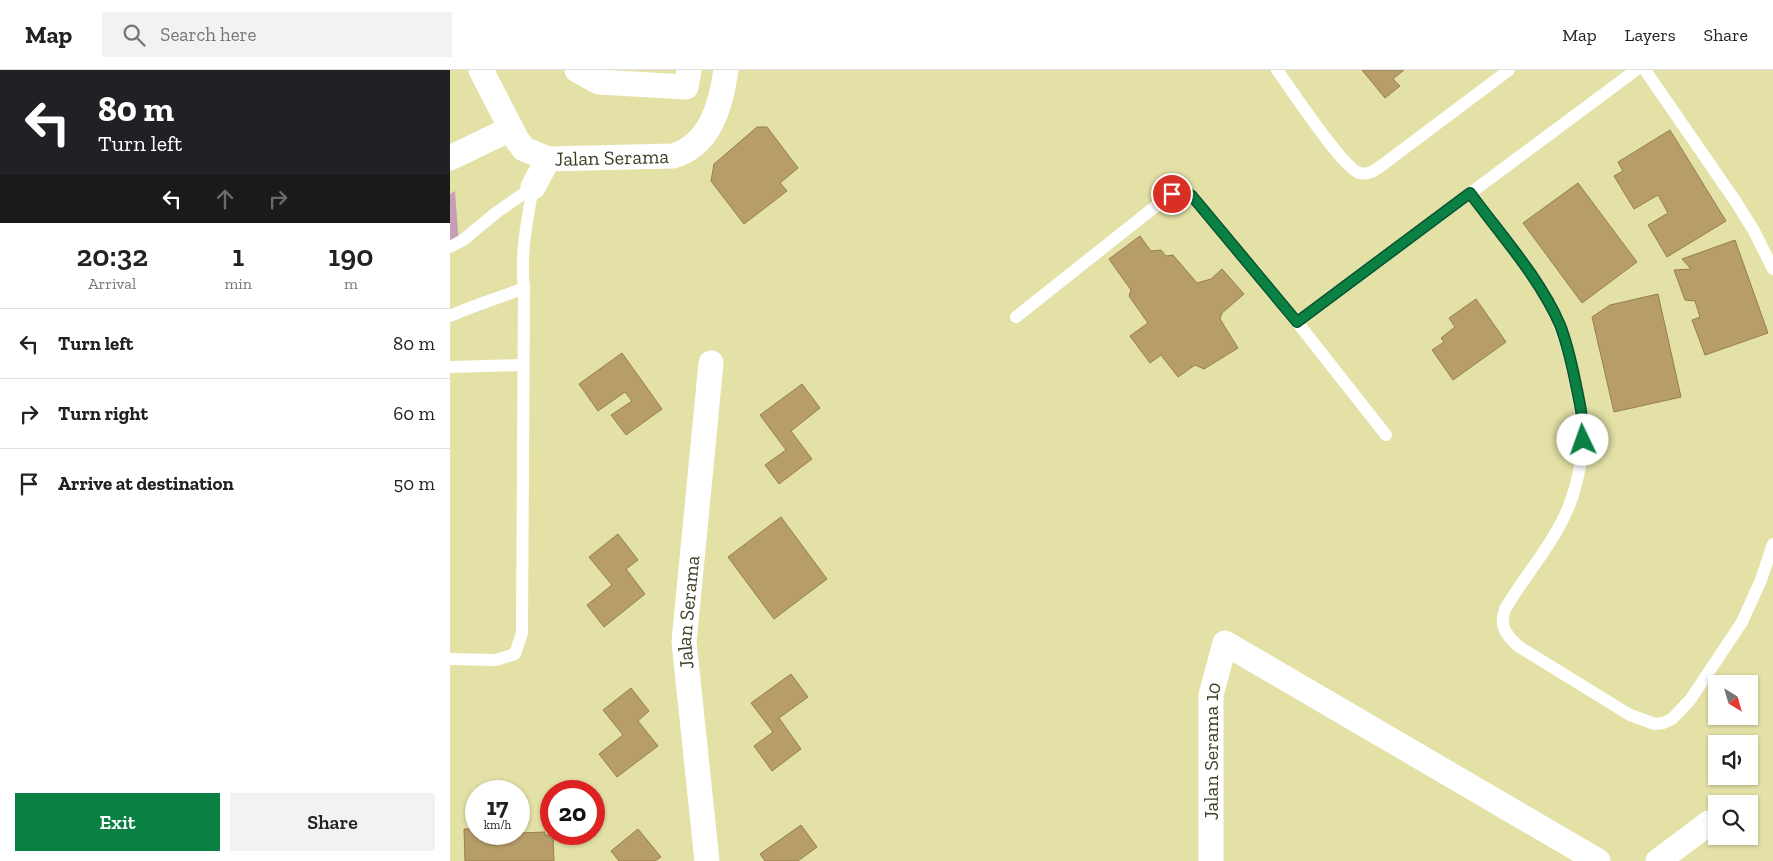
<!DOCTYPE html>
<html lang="en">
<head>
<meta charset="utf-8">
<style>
	body { margin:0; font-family:"Zilla Slab",serif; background:#f2f2f2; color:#222; height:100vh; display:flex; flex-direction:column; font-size:19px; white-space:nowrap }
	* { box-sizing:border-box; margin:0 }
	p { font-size:16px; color:#767676 }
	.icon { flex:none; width:28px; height:28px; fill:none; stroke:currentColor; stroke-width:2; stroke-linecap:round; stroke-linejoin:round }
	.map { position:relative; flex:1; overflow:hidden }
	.side { display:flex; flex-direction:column; background:#fff; width:450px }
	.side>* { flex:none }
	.banner { background:#202124; color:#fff; overflow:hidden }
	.needle { width:32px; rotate:143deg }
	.buttons { position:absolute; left:1258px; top:605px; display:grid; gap:10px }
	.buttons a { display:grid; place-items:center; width:50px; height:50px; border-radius:0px; background:#fff; box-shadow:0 1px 4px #0004; font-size:25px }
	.speed { position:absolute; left:15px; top:710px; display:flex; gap:10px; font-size:25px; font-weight:700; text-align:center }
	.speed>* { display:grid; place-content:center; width:65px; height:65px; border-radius:50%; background:#fff; box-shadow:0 1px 4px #0004; line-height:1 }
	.speed small { font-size:12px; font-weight:400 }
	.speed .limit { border:8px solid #d22; background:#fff; color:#111 }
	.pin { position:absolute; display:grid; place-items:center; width:42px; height:42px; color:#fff; margin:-21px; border:2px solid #fff; border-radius:50%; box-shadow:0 1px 5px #0007 }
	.me { position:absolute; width:55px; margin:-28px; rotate:357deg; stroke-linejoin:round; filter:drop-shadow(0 0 4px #0008) }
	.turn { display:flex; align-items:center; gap:18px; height:105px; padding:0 15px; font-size:22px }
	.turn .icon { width:65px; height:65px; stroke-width:2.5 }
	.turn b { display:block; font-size:35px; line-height:42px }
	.lanes { display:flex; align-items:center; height:48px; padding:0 15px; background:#0003; justify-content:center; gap:25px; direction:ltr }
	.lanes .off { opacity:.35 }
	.eta { display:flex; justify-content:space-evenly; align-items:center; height:85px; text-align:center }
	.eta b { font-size:30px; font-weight:600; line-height:35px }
	.cta { display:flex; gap:10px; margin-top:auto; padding:10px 15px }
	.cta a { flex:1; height:58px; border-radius:0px; background:#0b8043; color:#fff; font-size:20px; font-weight:600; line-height:58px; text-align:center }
	.cta a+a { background:#f2f2f2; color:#222 }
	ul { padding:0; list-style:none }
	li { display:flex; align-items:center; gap:15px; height:70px; padding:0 15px; border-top:1px solid #e0e0e0 }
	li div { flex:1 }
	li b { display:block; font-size:19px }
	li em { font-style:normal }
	header { display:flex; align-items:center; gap:30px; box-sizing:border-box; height:70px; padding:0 25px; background:#fff; border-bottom:1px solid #e0e0e0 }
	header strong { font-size:24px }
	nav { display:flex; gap:28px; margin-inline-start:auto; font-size:18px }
	.search { width:350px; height:45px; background:#f2f2f2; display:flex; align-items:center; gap:12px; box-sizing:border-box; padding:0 18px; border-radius:0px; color:#767676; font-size:19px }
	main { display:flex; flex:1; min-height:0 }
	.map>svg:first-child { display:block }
</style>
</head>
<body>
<header>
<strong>Map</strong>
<div class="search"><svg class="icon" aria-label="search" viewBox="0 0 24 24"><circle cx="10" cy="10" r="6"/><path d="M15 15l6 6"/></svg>Search here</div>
<nav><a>Map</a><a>Layers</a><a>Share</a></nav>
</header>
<main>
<section class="side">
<div class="banner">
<div class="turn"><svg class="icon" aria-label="left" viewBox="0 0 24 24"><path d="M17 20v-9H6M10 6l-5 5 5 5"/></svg><div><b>80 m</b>Turn left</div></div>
<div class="lanes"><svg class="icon" aria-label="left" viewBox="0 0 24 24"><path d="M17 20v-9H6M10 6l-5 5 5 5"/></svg><svg class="icon off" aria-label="ahead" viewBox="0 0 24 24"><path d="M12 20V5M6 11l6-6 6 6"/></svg><svg class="icon off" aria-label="right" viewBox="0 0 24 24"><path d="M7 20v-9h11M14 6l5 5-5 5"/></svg></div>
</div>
<div class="eta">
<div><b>20:32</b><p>Arrival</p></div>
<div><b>1</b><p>min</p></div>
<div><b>190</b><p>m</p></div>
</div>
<ul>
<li><svg class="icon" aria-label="left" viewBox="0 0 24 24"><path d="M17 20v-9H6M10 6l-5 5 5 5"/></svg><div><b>Turn left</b></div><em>80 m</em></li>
<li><svg class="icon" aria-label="right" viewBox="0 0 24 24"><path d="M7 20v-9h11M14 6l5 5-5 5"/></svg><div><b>Turn right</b></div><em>60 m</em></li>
<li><svg class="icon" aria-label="arrive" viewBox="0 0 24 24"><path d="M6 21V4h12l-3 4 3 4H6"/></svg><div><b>Arrive at destination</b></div><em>50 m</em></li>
</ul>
<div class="cta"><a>Exit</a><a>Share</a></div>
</section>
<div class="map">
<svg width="1323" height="791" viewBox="0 0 1323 791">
	<rect width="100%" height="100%" fill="#e3e1a6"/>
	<polygon fill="#c79fb4" points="5,121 9,176 0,180 0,124"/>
	<g fill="#b79e69" stroke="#967f4a">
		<polygon points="912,0 954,0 943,9 950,16 935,28"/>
		<polygon points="307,57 317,57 348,98 330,113 337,121 294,154 261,111 264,94"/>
		<polygon points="1220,60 1276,151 1217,187 1198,155 1218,143 1208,125 1184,139 1164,106 1173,101 1168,92"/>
		<polygon points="1128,113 1187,192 1132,233 1073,153"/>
		<polygon points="690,166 701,181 711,180 716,186 723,185 747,213 761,209 772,199 794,224 772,243 770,249 788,278 754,299 745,295 728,307 711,285 700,293 680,266 698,253 679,226 681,220 659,189"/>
		<polygon points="1285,170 1318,263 1255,285 1242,250 1250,247 1245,231 1235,230 1224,200 1241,199 1232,189"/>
		<polygon points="1208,224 1231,327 1164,342 1142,247 1160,235"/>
		<polygon points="1026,229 1056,272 1003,310 982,280 994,272 991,268 1005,257 999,248"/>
		<polygon points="172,283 212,339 176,365 161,345 182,331 175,322 148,341 129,314"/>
		<polygon points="352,314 370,338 341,361 362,389 329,414 315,395 336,380 310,345"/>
		<polygon points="331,447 377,509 324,549 278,487"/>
		<polygon points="168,464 188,490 176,499 195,524 154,557 137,535 162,515 139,487"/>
		<polygon points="341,604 358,627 329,648 351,679 322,701 304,676 323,662 301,633"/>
		<polygon points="181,618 199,641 188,651 208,676 167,707 149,684 173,665 153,640"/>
		<polygon points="351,755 367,777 348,791 315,791 310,784"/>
		<polygon points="14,759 26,759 26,764 39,764 40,775 47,775 47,764 95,762 94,765 103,765 104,791 15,791"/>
		<polygon points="188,759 211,787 205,791 169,791 161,781"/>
	</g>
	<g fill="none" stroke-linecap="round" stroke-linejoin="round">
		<g stroke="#fff" stroke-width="12">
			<path d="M 827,0 C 841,19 892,97 909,103 C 918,105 924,101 931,96 L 1059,0"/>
			<polyline points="1195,0 1286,132 1304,161 1323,199"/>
			<path d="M 1020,123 C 1047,159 1078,195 1100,234 C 1111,256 1118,278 1123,302 C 1135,354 1138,385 1119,436 C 1104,473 1075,505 1055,539 C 1049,556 1056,565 1068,576 L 1180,645 L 1205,654 L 1213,653 L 1222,649 L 1240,630 L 1292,552 L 1311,510 L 1323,474"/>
			<polyline points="0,177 13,170 47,142 83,117"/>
			<path d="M 0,246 C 24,235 49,228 74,218"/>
			<path d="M 566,247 L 716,128 C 725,122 733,120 742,126 L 847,252 L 936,365"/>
			<polyline points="847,252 1186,0"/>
			<polyline points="0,297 73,295"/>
			<path d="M 0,589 L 46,590 L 65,584 L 72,563 L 74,218 C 70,184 77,151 83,117"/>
		</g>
		<g stroke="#fff" stroke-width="25">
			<path id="s1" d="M 31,0 L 67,70 L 74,79 L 98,89 L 223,86 C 261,75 271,34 276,0"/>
			<polyline points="127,0 149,12 236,17 239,0"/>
			<polyline points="0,88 60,59"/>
			<polyline points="83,117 98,89"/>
			<path id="s2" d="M 257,791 L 234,572 L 261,293"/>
			<path id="s3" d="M 761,791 L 761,625 L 775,573 L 1148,791"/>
			<polyline points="1208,791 1259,753"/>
		</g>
	</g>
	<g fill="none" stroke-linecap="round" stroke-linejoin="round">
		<defs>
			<path id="route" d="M 722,124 L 736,122 L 742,126 L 847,252 L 1020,123 C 1050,164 1090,208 1110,255 C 1117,273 1121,291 1125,310 C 1129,330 1134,350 1133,370"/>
		</defs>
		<use href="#route" stroke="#07532c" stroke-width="12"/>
		<use href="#route" stroke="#0b8043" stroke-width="9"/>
	</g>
	<g text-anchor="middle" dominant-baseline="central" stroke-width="4" stroke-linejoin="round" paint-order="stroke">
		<g font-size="20" fill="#3f3e26" stroke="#e3e1a6">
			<text stroke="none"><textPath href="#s1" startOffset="180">Jalan Serama</textPath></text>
			<text stroke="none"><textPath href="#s2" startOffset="250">Jalan Serama</textPath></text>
			<text stroke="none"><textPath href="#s3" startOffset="110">Jalan Serama 10</textPath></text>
		</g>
	</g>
</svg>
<div class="buttons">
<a><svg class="needle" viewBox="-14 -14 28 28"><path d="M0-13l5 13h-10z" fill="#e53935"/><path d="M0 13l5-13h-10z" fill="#767676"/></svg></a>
<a><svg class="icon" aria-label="sound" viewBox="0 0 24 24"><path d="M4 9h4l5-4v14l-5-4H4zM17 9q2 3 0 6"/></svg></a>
<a><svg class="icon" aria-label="search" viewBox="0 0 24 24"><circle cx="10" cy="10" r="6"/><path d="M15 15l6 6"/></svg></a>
</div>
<div class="speed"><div>17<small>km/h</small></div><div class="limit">20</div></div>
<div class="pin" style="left:722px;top:124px;background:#d93025"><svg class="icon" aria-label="arrive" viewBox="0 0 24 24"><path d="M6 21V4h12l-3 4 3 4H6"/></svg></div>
<svg class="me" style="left:1133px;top:370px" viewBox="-20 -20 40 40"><circle r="19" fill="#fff"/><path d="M0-13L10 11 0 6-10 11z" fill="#0b8043"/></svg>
</div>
</main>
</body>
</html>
